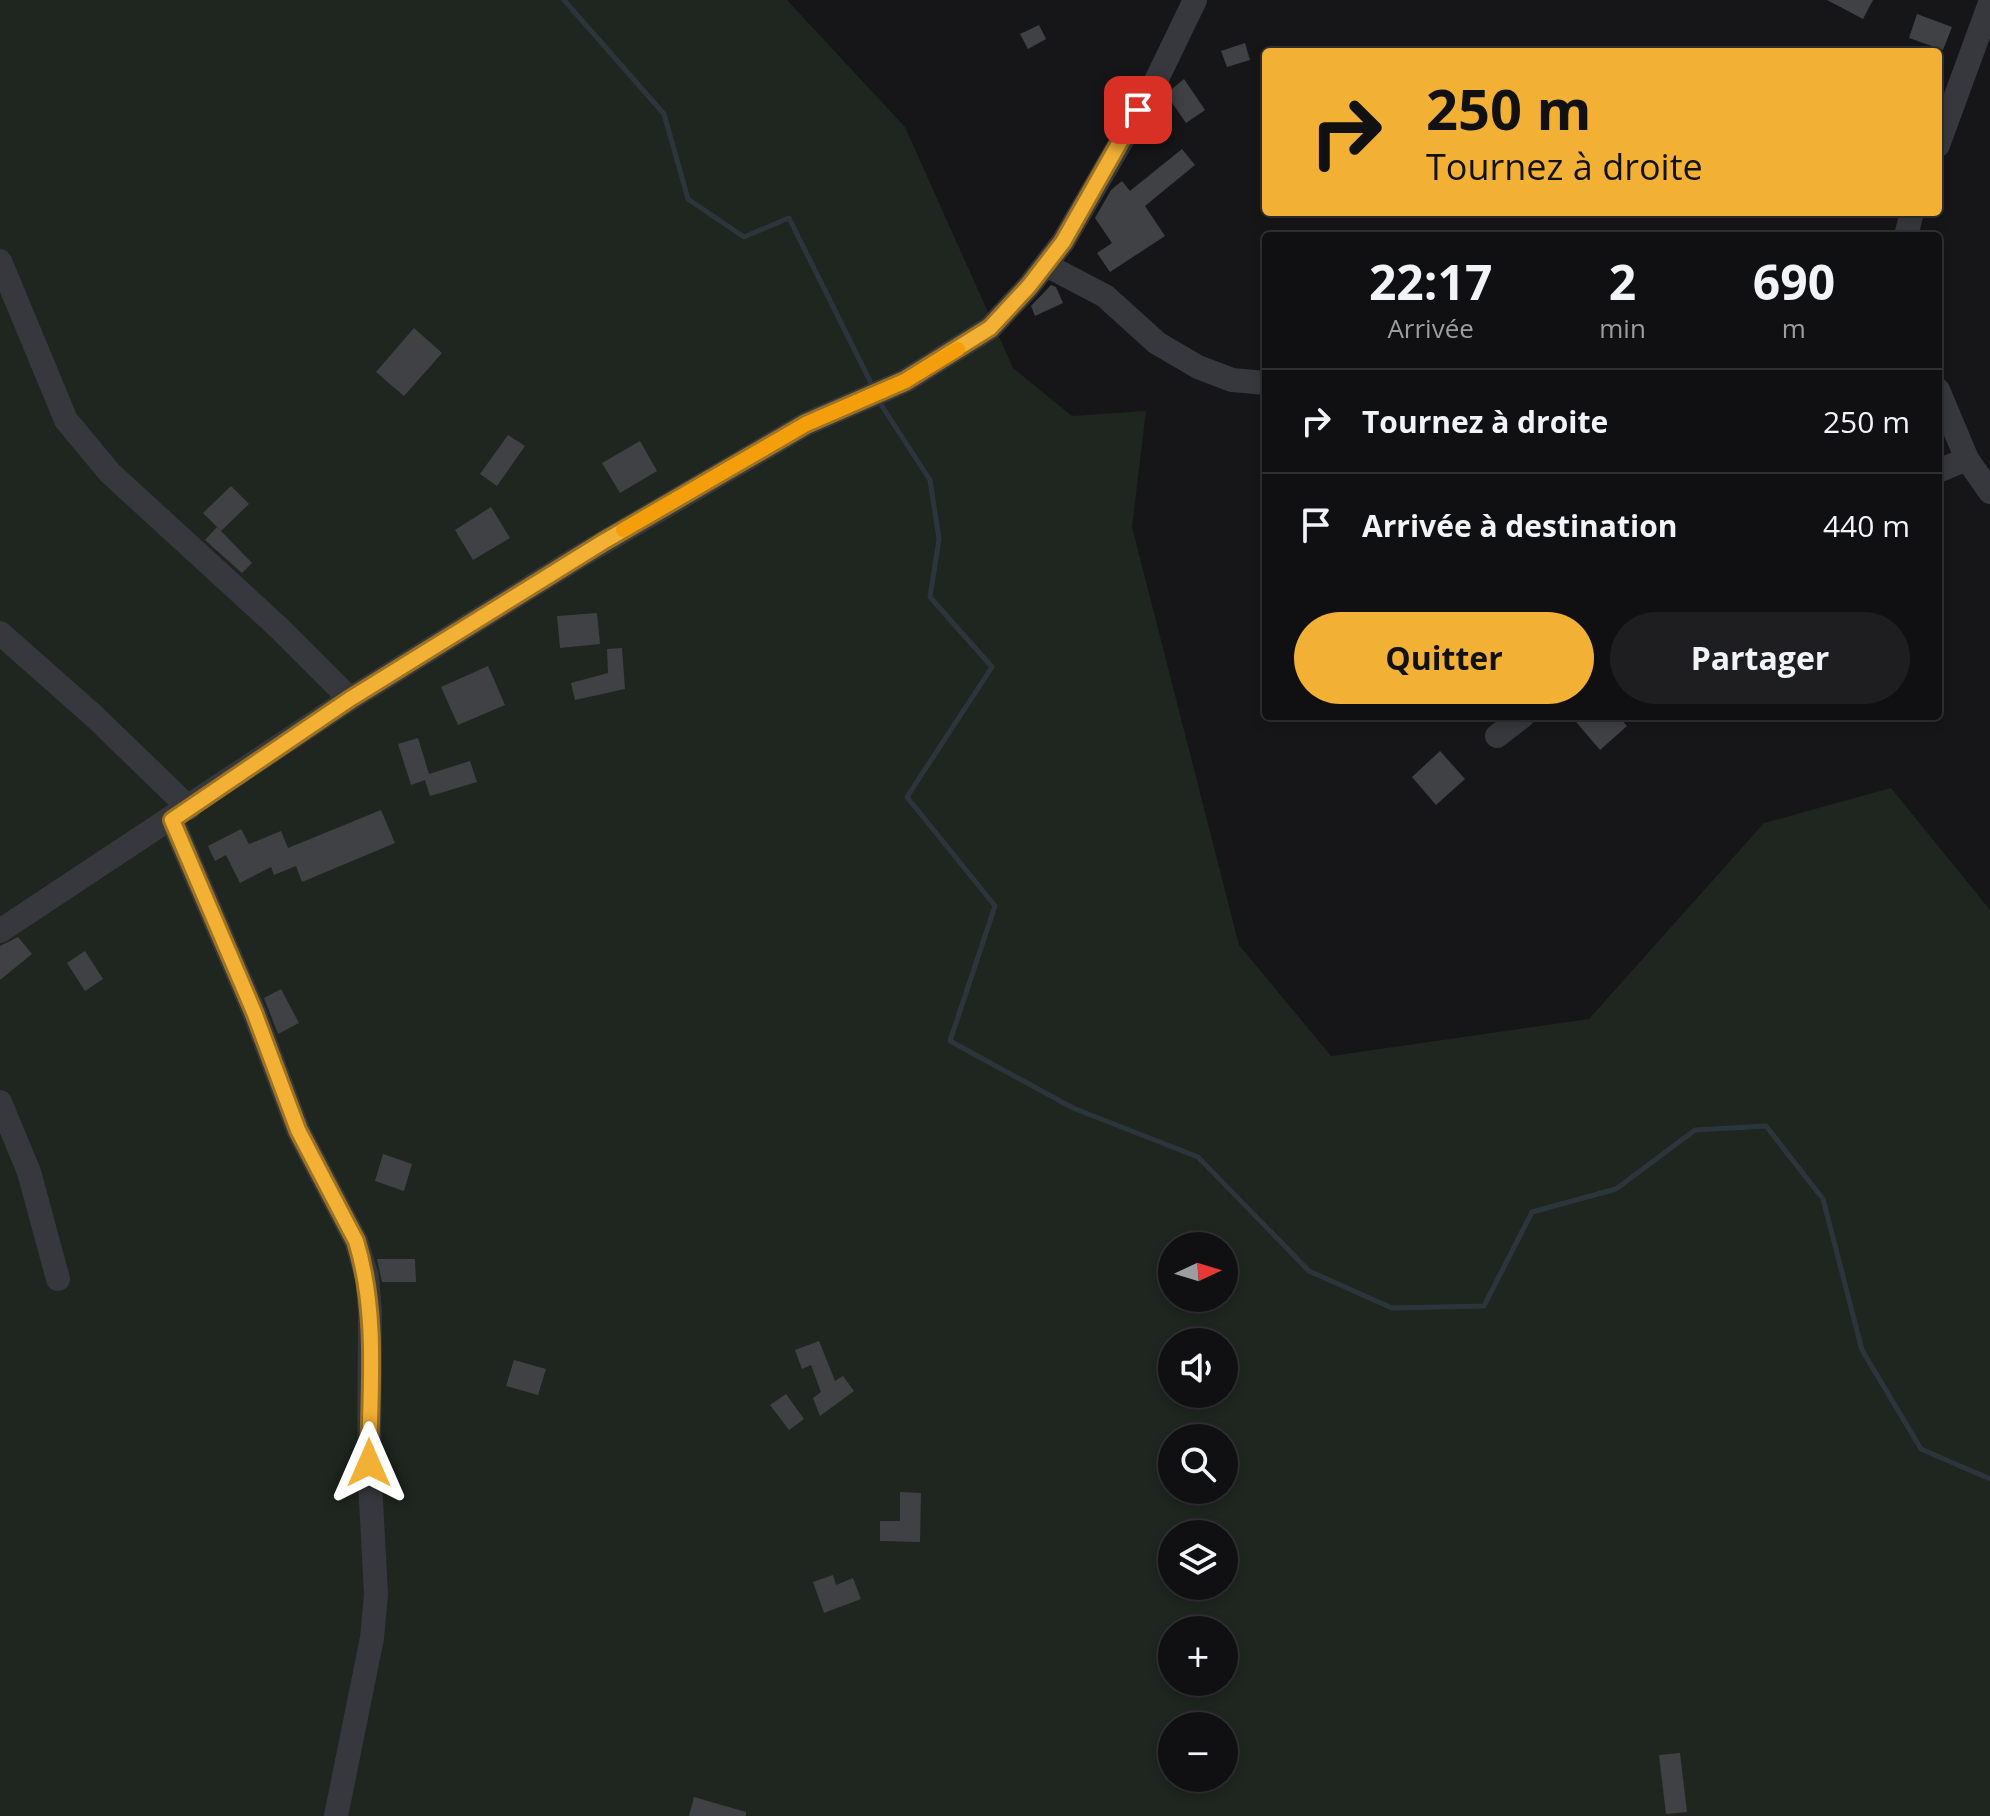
<!DOCTYPE html>
<html lang="fr">
<head>
<meta charset="utf-8">
<style>
	body { margin:0; font-family:"Open Sans",sans-serif; background:#1e1e20; color:#f1f3f6; height:100vh; display:flex; flex-direction:column; font-size:30px; white-space:nowrap }
	* { box-sizing:border-box; margin:0 }
	p { font-size:26px; color:#9c9d9f }
	.icon { flex:none; width:44px; height:44px; fill:none; stroke:currentColor; stroke-width:2; stroke-linecap:round; stroke-linejoin:round }
	.map { position:relative; flex:1; overflow:hidden }
	.panel { position:absolute; left:1262px; top:232px; width:680px; height:488px; display:flex; flex-direction:column; background:#101012; border-radius:8px; box-shadow:0 4px 12px #0003,0 0 0 2px #303032 }
	.panel>* { flex:none }
	.hud { position:absolute; left:1262px; top:48px; width:680px; height:168px; border-radius:8px; box-shadow:0 4px 12px #0003,0 0 0 2px #303032; background:#f2b134; color:#111; overflow:hidden }
	.needle { width:52px; rotate:86deg }
	.fabs { position:absolute; left:1158px; top:1232px; display:grid; gap:16px }
	.fabs a { display:grid; place-items:center; width:80px; height:80px; border-radius:50%; background:#101012; box-shadow:0 4px 12px #0003,0 0 0 2px #303032; font-size:40px }
	.pin { position:absolute; display:grid; place-items:center; width:68px; height:68px; color:#fff; margin:-34px; border-radius:16px; box-shadow:0 4px 12px #0006 }
	.me { position:absolute; width:88px; margin:-44px; rotate:0deg; stroke-linejoin:round; filter:drop-shadow(0 0 6px #0008) }
	.turn { display:flex; align-items:center; gap:28px; height:168px; padding:0 32px; font-size:36px }
	.turn .icon { width:104px; height:104px; stroke-width:2.5 }
	.turn b { display:block; font-size:56px; line-height:68px }
	.eta { display:flex; justify-content:space-evenly; align-items:center; height:136px; text-align:center }
	.eta b { font-size:48px; font-weight:700; line-height:56px }
	.cta { display:flex; gap:16px; margin-top:auto; padding:16px 32px }
	.cta a { flex:1; height:92px; border-radius:48px; background:#f2b134; color:#111; font-size:32px; font-weight:700; line-height:92px; text-align:center }
	.cta a+a { background:#1e1e20; color:#f1f3f6 }
	ul { padding:0; list-style:none }
	li { display:flex; align-items:center; gap:24px; height:104px; padding:0 32px; border-top:2px solid #303032 }
	li div { flex:1 }
	li b { display:block; font-size:30px }
	li em { font-style:normal }
	.map>svg:first-child { display:block }
</style>
</head>
<body>
<div class="map">
<svg width="1990" height="1816" viewBox="0 0 1990 1816">
	<rect width="100%" height="100%" fill="#161618"/>
	<path fill="#1e261f" fill-rule="evenodd" d="M 0,0 L 787,0 L 905,127 L 1013,368 L 1072,416 L 1146,411 L 1132,527 L 1239,945 L 1331,1056 L 1589,1019 L 1764,823 L 1891,788 L 1990,910 L 1990,1816 L 0,1816 ZM 1172,1246 L 1224,1246 L 1224,1298 L 1172,1298 ZM 1172,1342 L 1224,1342 L 1224,1394 L 1172,1394 ZM 1172,1438 L 1224,1438 L 1224,1490 L 1172,1490 ZM 1172,1534 L 1224,1534 L 1224,1586 L 1172,1586 ZM 1172,1630 L 1224,1630 L 1224,1682 L 1172,1682 ZM 1172,1726 L 1224,1726 L 1224,1778 L 1172,1778 Z"/>
	<g fill="none" stroke-linecap="round" stroke-linejoin="round">
		<g stroke="#2c353c" stroke-width="5">
			<polyline points="564,0 664,114 688,199 744,237 789,218 873,387"/>
			<polyline points="878,400 930,480 939,539 930,597 992,667 907,797 995,906 950,1041 1073,1108 1198,1157 1309,1271 1392,1308 1484,1306 1532,1212 1616,1189 1695,1130 1766,1126 1823,1199 1862,1350 1921,1449 1990,1479"/>
		</g>
	</g>
	<g fill="#404145">
		<polygon points="1827,0 1873,0 1863,19"/>
		<polygon points="1917,14 1952,27 1943,50 1909,38"/>
		<polygon points="1039,25 1046,39 1028,49 1020,34"/>
		<polygon points="1245,43 1250,60 1227,67 1221,51"/>
		<polygon points="1184,79 1205,110 1186,123 1166,94"/>
		<polygon points="1182,149 1195,165 1145,206 1165,236 1110,272 1097,253 1112,243 1095,218 1111,190 1122,181 1130,191"/>
		<polygon points="1051,285 1056,287 1063,303 1035,316 1031,306"/>
		<polygon points="414,328 442,353 404,396 376,372"/>
		<polygon points="508,435 525,446 497,486 480,474"/>
		<polygon points="640,441 657,471 620,493 602,463"/>
		<polygon points="231,486 249,504 221,531 203,513"/>
		<polygon points="491,507 510,538 473,560 455,530"/>
		<polygon points="217,527 252,563 242,573 205,540"/>
		<polygon points="597,613 600,644 560,648 557,616"/>
		<polygon points="622,648 625,689 575,700 571,683 608,673 607,649"/>
		<polygon points="488,666 505,705 458,725 441,687"/>
		<polygon points="1571,716 1618,716 1627,726 1600,750"/>
		<polygon points="418,738 429,774 470,761 477,782 430,796 425,780 411,785 398,744"/>
		<polygon points="1440,751 1465,779 1436,805 1412,777"/>
		<polygon points="381,810 395,843 302,882 296,866 274,875 271,867 240,883 226,855 215,861 208,846 241,829 249,844 281,831 288,848"/>
		<polygon points="18,937 32,954 0,980 0,946"/>
		<polygon points="85,951 103,979 85,991 67,963"/>
		<polygon points="281,989 299,1023 278,1034 264,998"/>
		<polygon points="383,1154 412,1164 404,1191 375,1181"/>
		<polygon points="377,1259 415,1259 416,1282 382,1282"/>
		<polygon points="819,1341 835,1381 843,1376 854,1391 820,1416 813,1398 821,1392 811,1365 802,1369 795,1350"/>
		<polygon points="514,1360 546,1369 538,1395 506,1386"/>
		<polygon points="786,1394 804,1419 789,1430 770,1405"/>
		<polygon points="900,1492 921,1493 920,1542 880,1541 880,1521 900,1521"/>
		<polygon points="833,1575 836,1585 853,1578 861,1599 824,1613 813,1582"/>
		<polygon points="1680,1753 1687,1812 1666,1814 1659,1755"/>
		<polygon points="694,1797 746,1812 746,1816 689,1816"/>
	</g>
	<g fill="none" stroke-linecap="round" stroke-linejoin="round">
		<g stroke="#37383d" stroke-width="24">
			<polyline points="1938,145 1990,3"/>
			<polyline points="1906,236 1912,212"/>
			<polyline points="0,261 66,420 110,473 278,627 350,699"/>
			<polyline points="1046,265 1105,296 1157,343 1198,367 1232,380 1266,383"/>
			<polyline points="1938,390 1967,459 1990,492"/>
			<polyline points="1938,471 1967,459"/>
			<polyline points="0,633 95,717 189,808"/>
			<polyline points="1497,736 1523,716"/>
			<polyline points="172,820 254,1012 298,1130 356,1241 367,1277 370,1311 369,1463 376,1595 372,1638 336,1816"/>
			<polyline points="0,931 350,699 577,558 806,424 905,381 990,328 1029,286 1063,242 1154,85 1195,0"/>
			<polyline points="0,1102 29,1172 58,1279"/>
		</g>
	</g>
	<g fill="none" stroke-linecap="round" stroke-linejoin="round">
		<defs>
			<path id="route" d="M 369,1463 C 370,1389 378,1312 356,1241 L 298,1130 L 254,1012 L 172,820 L 350,699 L 603,542 L 806,424 L 905,381 L 990,328 L 1029,286 L 1063,242 L 1138,110"/>
		</defs>
		<use href="#route" stroke="#9d7322" stroke-width="20"/>
		<use href="#route" stroke="#f2b134" stroke-width="14"/>
		<polyline stroke="#f59e0b" stroke-width="14" points="623,530 806,424 905,381 958,349"/>
	</g>
</svg>
<div class="fabs">
<a><svg class="needle" viewBox="-14 -14 28 28"><path d="M0-13l5 13h-10z" fill="#e53935"/><path d="M0 13l5-13h-10z" fill="#9c9d9f"/></svg></a>
<a><svg class="icon" aria-label="sound" viewBox="0 0 24 24"><path d="M4 9h4l5-4v14l-5-4H4zM17 9q2 3 0 6"/></svg></a>
<a><svg class="icon" aria-label="search" viewBox="0 0 24 24"><circle cx="10" cy="10" r="6"/><path d="M15 15l6 6"/></svg></a>
<a><svg class="icon" aria-label="layers" viewBox="0 0 24 24"><path d="M12 4l9 5-9 5-9-5zM3 14l9 5 9-5"/></svg></a>
<a>+</a>
<a>−</a>
</div>
<div class="pin" style="left:1138px;top:110px;background:#d93025"><svg class="icon" aria-label="arrive" viewBox="0 0 24 24"><path d="M6 21V4h12l-3 4 3 4H6"/></svg></div>
<svg class="me" style="left:369px;top:1463px" viewBox="-20 -20 40 40"><path d="M0-17L14 15 0 8-14 15z" fill="#f2b134" stroke="#fff" stroke-width="4"/></svg>
<div class="hud">
<div class="turn"><svg class="icon" aria-label="right" viewBox="0 0 24 24"><path d="M7 20v-9h11M14 6l5 5-5 5"/></svg><div><b>250 m</b>Tournez à droite</div></div>
</div>
<section class="panel">
<div class="eta">
<div><b>22:17</b><p>Arrivée</p></div>
<div><b>2</b><p>min</p></div>
<div><b>690</b><p>m</p></div>
</div>
<ul>
<li><svg class="icon" aria-label="right" viewBox="0 0 24 24"><path d="M7 20v-9h11M14 6l5 5-5 5"/></svg><div><b>Tournez à droite</b></div><em>250 m</em></li>
<li><svg class="icon" aria-label="arrive" viewBox="0 0 24 24"><path d="M6 21V4h12l-3 4 3 4H6"/></svg><div><b>Arrivée à destination</b></div><em>440 m</em></li>
</ul>
<div class="cta"><a>Quitter</a><a>Partager</a></div>
</section>
</div>
</body>
</html>
